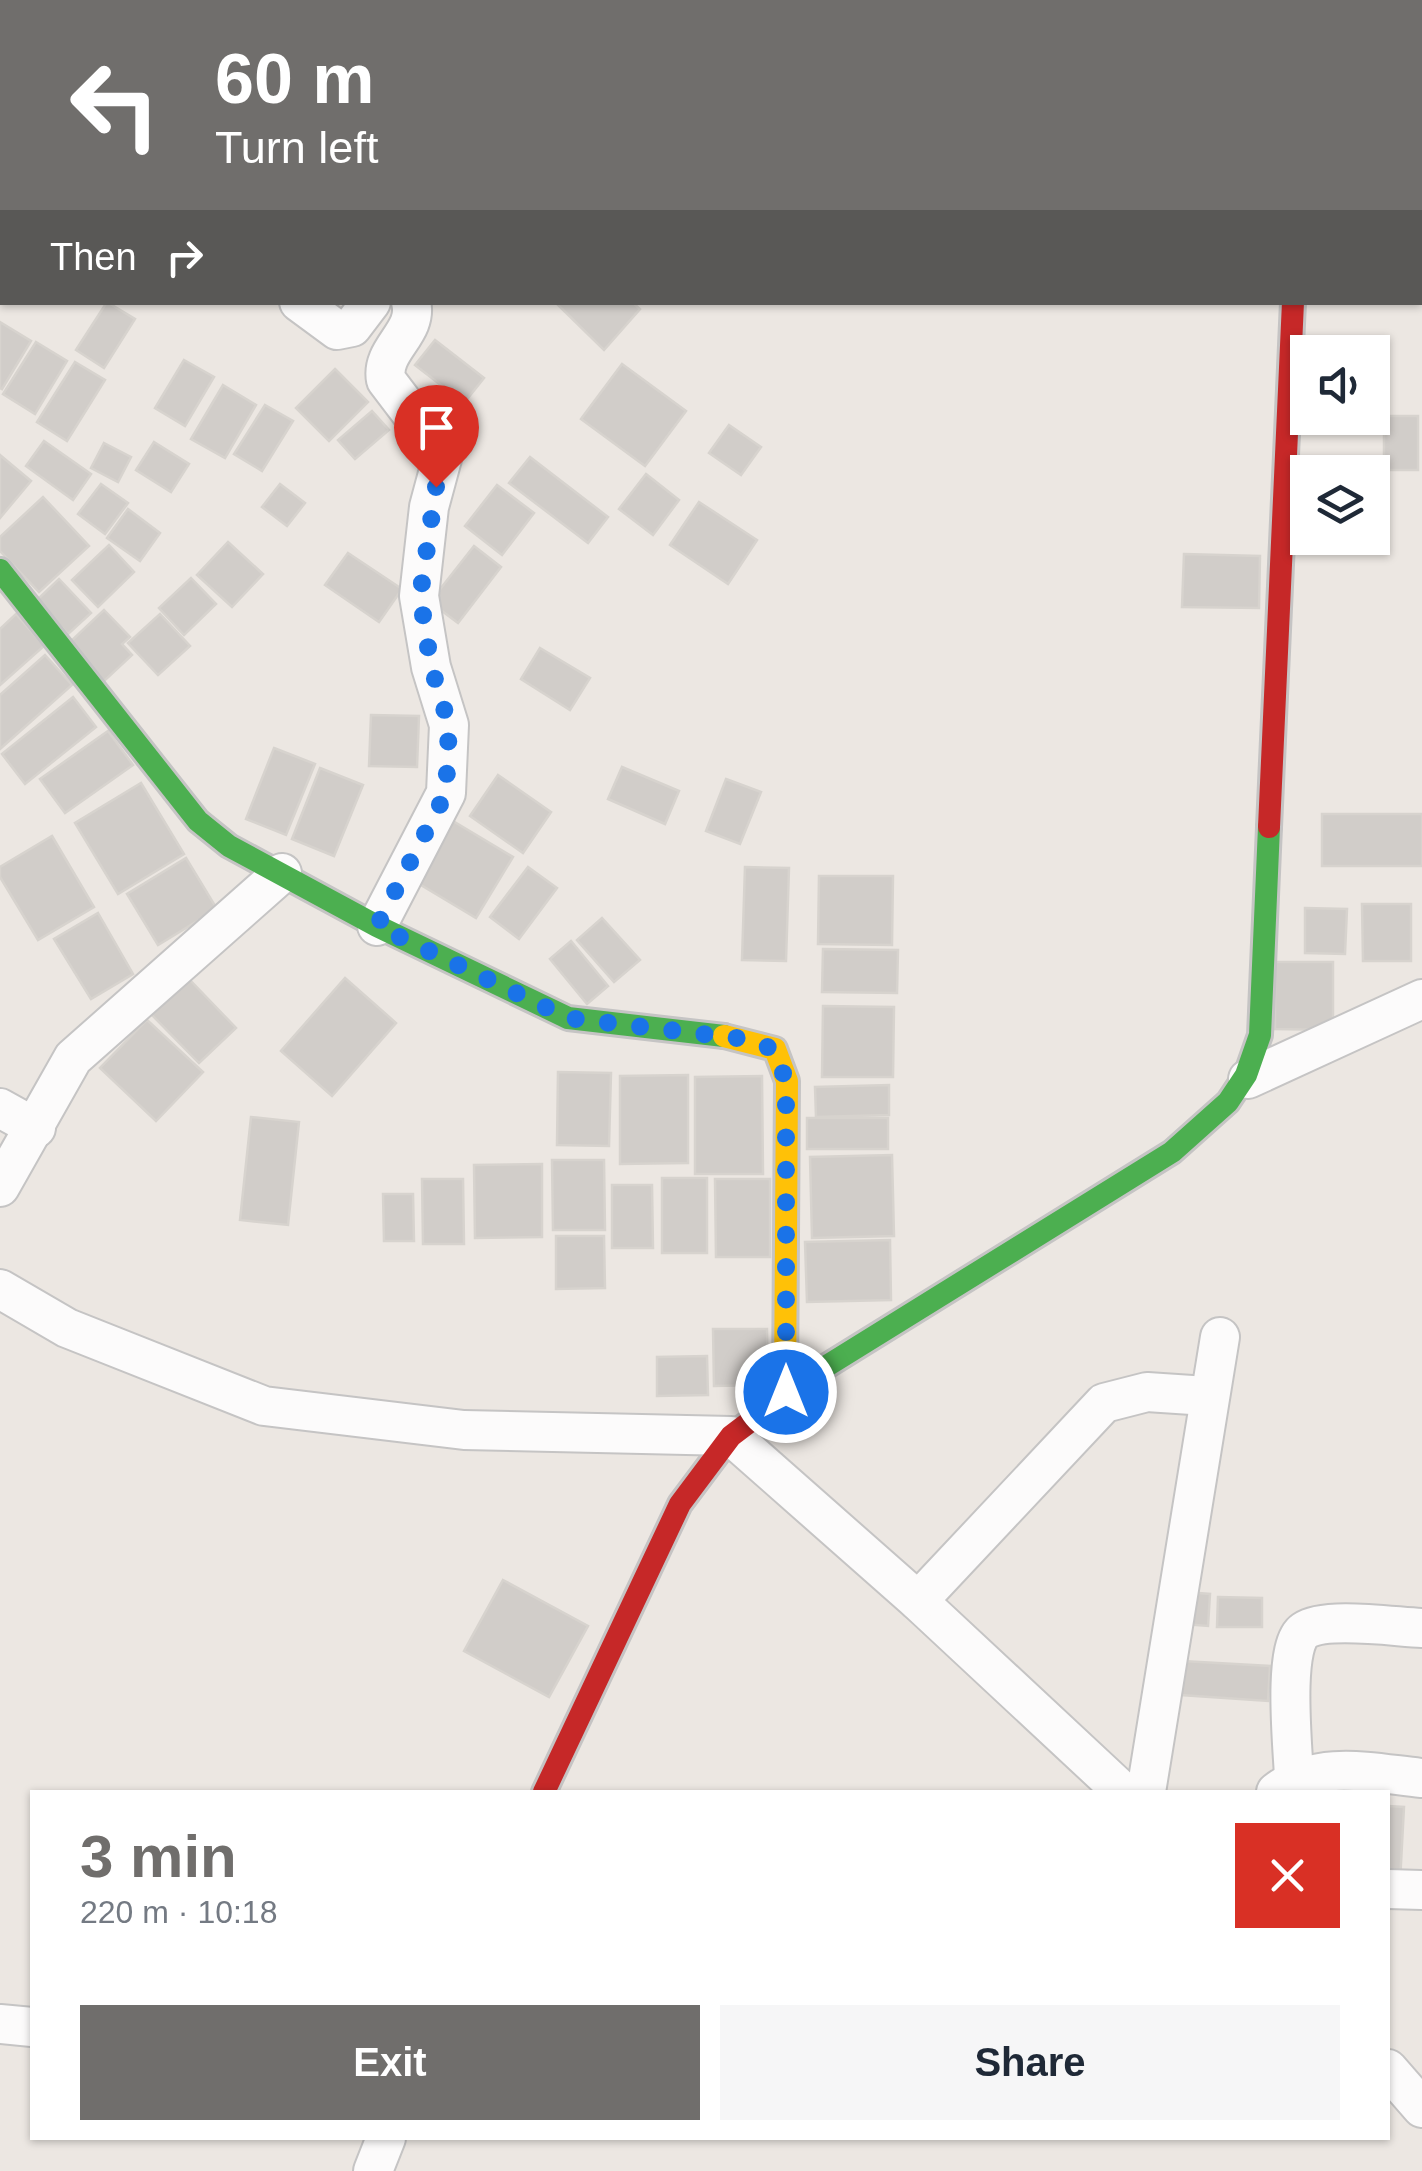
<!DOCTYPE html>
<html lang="en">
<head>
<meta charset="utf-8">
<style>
	body { margin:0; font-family:Arial,sans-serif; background:#f6f6f7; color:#1f2937; height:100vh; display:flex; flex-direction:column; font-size:38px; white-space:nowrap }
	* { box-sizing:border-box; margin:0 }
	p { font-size:32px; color:#747a83 }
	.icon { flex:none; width:55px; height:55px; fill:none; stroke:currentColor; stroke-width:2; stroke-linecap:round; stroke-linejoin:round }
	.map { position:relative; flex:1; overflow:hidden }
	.sheet { position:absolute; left:30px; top:1790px; width:1360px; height:350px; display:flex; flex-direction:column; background:#fff; border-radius:0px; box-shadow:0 2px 8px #0004 }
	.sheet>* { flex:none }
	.banner { position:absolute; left:0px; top:0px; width:1422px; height:305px; box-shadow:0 2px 8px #0004; background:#706e6c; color:#fff; overflow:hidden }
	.tools { position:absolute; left:1290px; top:335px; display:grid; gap:20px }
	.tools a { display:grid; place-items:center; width:100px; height:100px; border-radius:0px; background:#fff; box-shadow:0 2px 8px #0004; font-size:50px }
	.pin { position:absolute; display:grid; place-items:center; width:85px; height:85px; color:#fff; margin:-102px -42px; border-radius:50% 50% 50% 0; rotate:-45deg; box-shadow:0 0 10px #0007 }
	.pin .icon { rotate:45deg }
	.me { position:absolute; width:110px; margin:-55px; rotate:0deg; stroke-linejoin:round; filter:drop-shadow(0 0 8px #0008) }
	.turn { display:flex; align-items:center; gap:35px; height:210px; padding:0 50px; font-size:45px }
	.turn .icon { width:130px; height:130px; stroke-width:2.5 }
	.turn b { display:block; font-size:70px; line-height:85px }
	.then { display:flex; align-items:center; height:95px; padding:0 50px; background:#0003; gap:20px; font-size:38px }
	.round { display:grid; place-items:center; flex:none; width:105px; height:105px; border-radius:0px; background:#f6f6f7 }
	.overview { display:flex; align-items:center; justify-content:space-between; height:170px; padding:0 50px }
	h1 { font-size:60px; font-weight:600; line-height:75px; color:#706e6c }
	.action { display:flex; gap:20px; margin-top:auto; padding:20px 50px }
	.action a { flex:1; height:115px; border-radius:0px; background:#706e6c; color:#fff; font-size:40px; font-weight:600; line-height:115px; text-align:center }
	.action a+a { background:#f6f6f7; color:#1f2937 }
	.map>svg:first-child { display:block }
</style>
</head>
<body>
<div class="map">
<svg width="1422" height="2171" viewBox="0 0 1422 2171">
	<rect width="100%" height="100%" fill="#ece7e2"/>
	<g fill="#d1cdc9" stroke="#d7d3ce" stroke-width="2.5">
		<polygon points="107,302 135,319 104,368 76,350"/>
		<polygon points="555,302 632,302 640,309 604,350"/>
		<polygon points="0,322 31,341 2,389 0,388"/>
		<polygon points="435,340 484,378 464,403 415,365"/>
		<polygon points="36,342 67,361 35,414 3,394"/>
		<polygon points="184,360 214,377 185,426 155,408"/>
		<polygon points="75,362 105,380 67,441 37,422"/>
		<polygon points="622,364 686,411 645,466 581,419"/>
		<polygon points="335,369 368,402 329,441 296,408"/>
		<polygon points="223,385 256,405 225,458 191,439"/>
		<polygon points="265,405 293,421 262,471 234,454"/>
		<polygon points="372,411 389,430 355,459 338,440"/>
		<rect x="1384" y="416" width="34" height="54"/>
		<polygon points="729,425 761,447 741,475 709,453"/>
		<polygon points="44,441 91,474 73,500 26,466"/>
		<polygon points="154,442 189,464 171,492 136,470"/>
		<polygon points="104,443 131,457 118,482 91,468"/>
		<polygon points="0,455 31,481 0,518"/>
		<polygon points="530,457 608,517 588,543 509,483"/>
		<polygon points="646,474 679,500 653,535 619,509"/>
		<polygon points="101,484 128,503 105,534 78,514"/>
		<polygon points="280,484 305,503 287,526 262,507"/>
		<polygon points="497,485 534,513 502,555 465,526"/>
		<polygon points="43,497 89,546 39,592 0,551 0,537"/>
		<polygon points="699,502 757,540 728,584 670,545"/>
		<polygon points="128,509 160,533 140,561 107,538"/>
		<polygon points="228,542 263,574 232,607 197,575"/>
		<polygon points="109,545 134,572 98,607 72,580"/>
		<polygon points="474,546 501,567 458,623 430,602"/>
		<polygon points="348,553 402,589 379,622 325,585"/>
		<polygon points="1184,554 1260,556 1259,608 1182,607"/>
		<polygon points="191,578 216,604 184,635 159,608"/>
		<polygon points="59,579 91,613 68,634 37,600"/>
		<polygon points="104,610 130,637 122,644 132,655 104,681 69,643"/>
		<polygon points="16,614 44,646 0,685 0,629"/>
		<polygon points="160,614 190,646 158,675 128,643"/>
		<polygon points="540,648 590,678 570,710 521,679"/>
		<polygon points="45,655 72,685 0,749 0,695"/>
		<polygon points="73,697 96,727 25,784 2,754"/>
		<polygon points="371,715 419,716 417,767 369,766"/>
		<polygon points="108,731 133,765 65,813 40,779"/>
		<polygon points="274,748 315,764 286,835 246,819"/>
		<polygon points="622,767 679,791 665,824 608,799"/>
		<polygon points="320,768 363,785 334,856 292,839"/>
		<polygon points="498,775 551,812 523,853 470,816"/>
		<polygon points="726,779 761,792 740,844 706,831"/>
		<polygon points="141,783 184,854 118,894 75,823"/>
		<rect x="1322" y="814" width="100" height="52"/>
		<polygon points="453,821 513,857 476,918 416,882"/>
		<polygon points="52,836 94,907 38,940 0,877 0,867"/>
		<polygon points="186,858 217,909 158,945 127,894"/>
		<polygon points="528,867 557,888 519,939 490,917"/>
		<polygon points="745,867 789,868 786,961 742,960"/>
		<polygon points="819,876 893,876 892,945 818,944"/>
		<polygon points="1362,904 1411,904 1411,961 1363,961"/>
		<polygon points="1305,908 1347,909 1345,954 1305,953"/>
		<polygon points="98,913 133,974 91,999 54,939"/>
		<polygon points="602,918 640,960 614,982 577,940"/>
		<polygon points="571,941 608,986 587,1004 550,959"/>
		<polygon points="823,949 898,950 897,993 822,992"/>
		<polygon points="1275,962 1333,962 1333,1030 1275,1029"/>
		<polygon points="188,978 236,1028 199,1063 151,1014"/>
		<polygon points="345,978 396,1023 332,1096 281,1051"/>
		<polygon points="823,1006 894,1007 893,1077 822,1077"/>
		<polygon points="147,1020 203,1072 156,1121 100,1068"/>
		<polygon points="558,1072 611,1073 609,1146 557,1145"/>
		<polygon points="688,1075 688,1163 620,1164 620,1076"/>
		<polygon points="762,1076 763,1174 695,1174 695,1077"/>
		<polygon points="889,1085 889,1115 816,1117 815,1087"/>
		<polygon points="251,1117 299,1122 288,1225 240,1220"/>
		<rect x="807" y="1118" width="81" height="31"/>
		<polygon points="892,1155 894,1236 812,1238 810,1157"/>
		<polygon points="552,1160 604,1160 605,1230 553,1230"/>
		<polygon points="542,1164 542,1237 475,1238 474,1165"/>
		<rect x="662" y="1178" width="45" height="75"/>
		<polygon points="422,1179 463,1179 464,1244 423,1244"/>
		<polygon points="715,1179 770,1179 770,1257 716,1257"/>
		<polygon points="612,1185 652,1185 653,1248 612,1248"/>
		<polygon points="383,1194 413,1194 414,1241 384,1241"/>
		<polygon points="556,1236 604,1236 605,1288 556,1289"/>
		<polygon points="890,1240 891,1300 807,1302 805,1242"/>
		<polygon points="713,1329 767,1329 768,1385 714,1386"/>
		<polygon points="707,1356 708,1395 657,1396 657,1357"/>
		<polygon points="503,1580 588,1626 549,1697 464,1651"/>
		<polygon points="1186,1592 1210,1594 1208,1626 1184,1624"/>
		<polygon points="1218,1597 1262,1598 1262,1627 1217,1627"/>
		<polygon points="1182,1661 1270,1666 1268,1701 1181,1695"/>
		<polygon points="1388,1806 1404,1807 1400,1882 1388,1881"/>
	</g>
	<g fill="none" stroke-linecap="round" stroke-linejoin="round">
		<defs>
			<polyline id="lane" points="1420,21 1422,21"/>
			<g id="street">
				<polyline points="1226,0 1233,2"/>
				<polyline points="1296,2 1296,0"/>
				<polyline points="0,178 2,176"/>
				<polyline points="1420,214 1422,214"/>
				<polyline points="299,302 337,330 352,327 371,302"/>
				<path d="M 377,926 L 446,793 L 449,725 L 431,667 L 419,596 L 429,507 L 443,455 L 386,380 C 380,349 419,333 411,302"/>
				<polyline points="1248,1079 1422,999"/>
				<polyline points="0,1108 36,1128"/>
				<polyline points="0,1187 73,1058 282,873"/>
				<polyline points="0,1289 67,1328 264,1406 464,1430 731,1436 918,1601 1123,1792"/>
				<polyline points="918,1601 1104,1403 1147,1392 1207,1396"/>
				<path d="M 1294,1777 C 1293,1750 1282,1646 1304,1631 C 1325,1616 1395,1627 1422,1628"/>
				<polyline points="1146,1792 1220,1337"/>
				<path d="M 1276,1792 C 1318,1759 1372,1773 1422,1778"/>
				<polyline points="1388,1889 1422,1890"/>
				<polyline points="0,2024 32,2027"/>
				<polyline points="1388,2069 1422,2108"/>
				<polyline points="373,2171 386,2138"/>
			</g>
			<g id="fast">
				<polyline points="0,570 198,821 229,846 377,926 568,1018 724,1036"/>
				<polyline points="809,1377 1172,1152 1228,1102 1246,1075 1260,1035 1269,827"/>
			</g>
			<polyline id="slow" points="724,1036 775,1049 787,1081 785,1392"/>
			<g id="jam">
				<polyline points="1269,827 1293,302"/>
				<polyline points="544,1792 680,1504 731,1436 809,1377"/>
			</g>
		</defs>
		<use href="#lane" stroke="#c5c4c4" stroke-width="22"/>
		<use href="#street" stroke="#c5c4c4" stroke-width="42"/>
		<use href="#fast" stroke="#c5c4c4" stroke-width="28"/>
		<use href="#slow" stroke="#c5c4c4" stroke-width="28"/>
		<use href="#jam" stroke="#c5c4c4" stroke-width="28"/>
		<use href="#lane" stroke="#fcfbfb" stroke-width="18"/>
		<use href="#street" stroke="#fcfbfb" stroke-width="38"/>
		<use href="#fast" stroke="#4caf50" stroke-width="22"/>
		<use href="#slow" stroke="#ffc107" stroke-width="22"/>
		<use href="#jam" stroke="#c62828" stroke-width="22"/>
	</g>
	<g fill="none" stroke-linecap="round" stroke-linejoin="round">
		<polyline stroke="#1a73e8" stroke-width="18" stroke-dasharray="0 32.4" points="436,487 420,596 431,666 449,725 446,793 377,926 568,1018 737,1038 774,1049 786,1081 786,1392"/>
	</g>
</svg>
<div class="tools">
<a><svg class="icon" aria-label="sound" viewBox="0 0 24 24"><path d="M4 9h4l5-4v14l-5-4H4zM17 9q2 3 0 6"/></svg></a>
<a><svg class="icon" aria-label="layers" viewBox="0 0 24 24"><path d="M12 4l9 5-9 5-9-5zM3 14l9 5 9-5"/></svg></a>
</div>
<div class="pin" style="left:436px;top:487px;background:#d93025"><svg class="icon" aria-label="arrive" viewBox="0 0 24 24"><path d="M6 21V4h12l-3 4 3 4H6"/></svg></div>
<svg class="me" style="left:786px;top:1392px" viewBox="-20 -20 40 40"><circle r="17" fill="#1a73e8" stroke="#fff" stroke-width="3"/><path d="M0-11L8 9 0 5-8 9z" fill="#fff"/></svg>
<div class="banner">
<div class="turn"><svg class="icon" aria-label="left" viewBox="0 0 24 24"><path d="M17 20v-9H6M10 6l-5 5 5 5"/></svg><div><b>60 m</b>Turn left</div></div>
<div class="then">Then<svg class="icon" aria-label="right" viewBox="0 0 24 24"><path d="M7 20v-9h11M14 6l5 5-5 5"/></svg></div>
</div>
<section class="sheet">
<div class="overview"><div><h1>3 min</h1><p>220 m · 10:18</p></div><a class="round" style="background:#d93025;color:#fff"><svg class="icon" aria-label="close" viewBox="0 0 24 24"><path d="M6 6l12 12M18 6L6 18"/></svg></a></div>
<div class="action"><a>Exit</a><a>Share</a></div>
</section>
</div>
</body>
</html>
